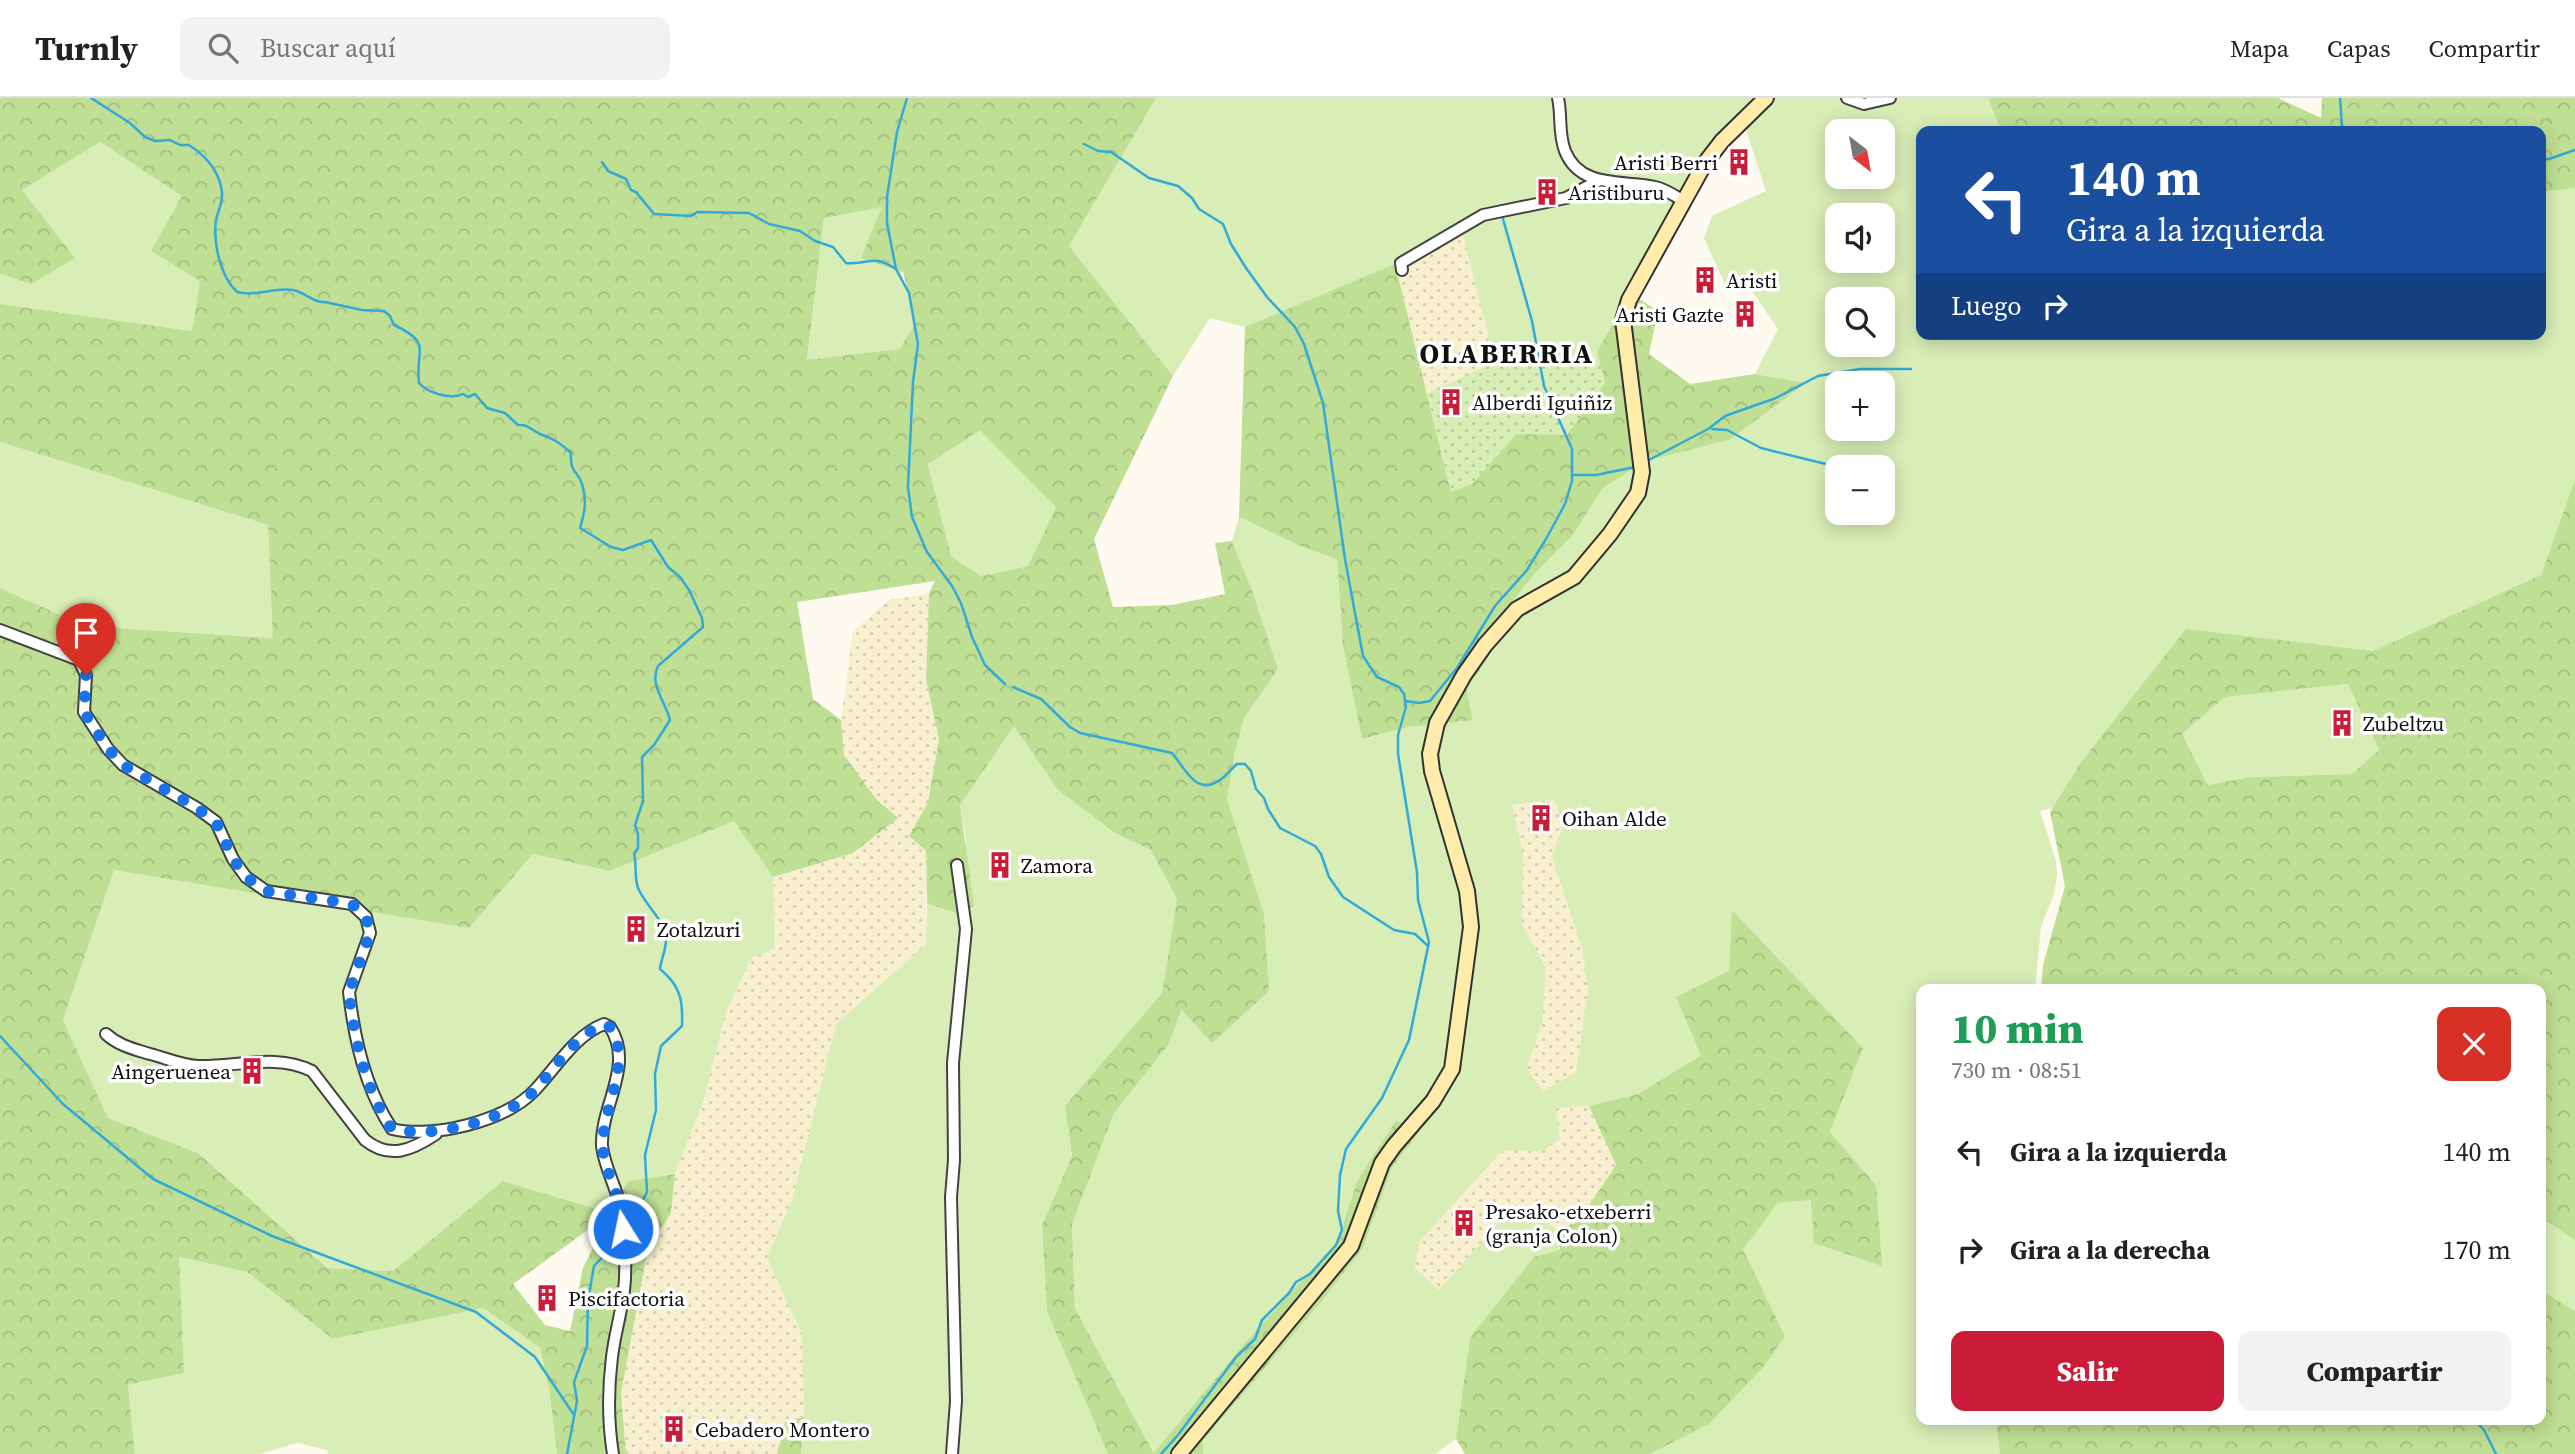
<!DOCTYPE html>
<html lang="es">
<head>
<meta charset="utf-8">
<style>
	body { margin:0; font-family:"Source Serif 4",serif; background:#f2f2f2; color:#222; height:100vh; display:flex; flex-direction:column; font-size:26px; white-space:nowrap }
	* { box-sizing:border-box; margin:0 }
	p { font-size:23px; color:#767676 }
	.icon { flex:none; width:38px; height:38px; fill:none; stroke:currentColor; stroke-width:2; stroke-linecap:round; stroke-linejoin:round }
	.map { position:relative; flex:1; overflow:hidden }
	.sheet { position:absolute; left:1916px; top:886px; width:630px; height:441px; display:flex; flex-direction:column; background:#fff; border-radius:14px; box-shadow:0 4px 18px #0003 }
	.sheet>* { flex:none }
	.banner { position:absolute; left:1916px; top:28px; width:630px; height:214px; border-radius:14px; box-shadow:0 4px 18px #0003; background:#1a4fa0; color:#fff; overflow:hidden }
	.needle { width:46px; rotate:149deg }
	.tools { position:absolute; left:1825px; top:21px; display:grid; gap:14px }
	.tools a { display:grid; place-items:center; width:70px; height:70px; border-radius:14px; background:#fff; box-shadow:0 4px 18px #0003; font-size:35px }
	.pin { position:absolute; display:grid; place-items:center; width:60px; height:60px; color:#fff; margin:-72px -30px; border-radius:50% 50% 50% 0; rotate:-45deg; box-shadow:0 0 7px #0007 }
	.pin .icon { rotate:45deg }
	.me { position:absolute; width:77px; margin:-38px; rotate:350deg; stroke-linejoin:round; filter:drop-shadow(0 0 5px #0008) }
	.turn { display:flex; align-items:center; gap:24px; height:147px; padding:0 35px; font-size:32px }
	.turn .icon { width:91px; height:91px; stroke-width:2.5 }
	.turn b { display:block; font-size:49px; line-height:60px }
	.then { display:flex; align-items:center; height:66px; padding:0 35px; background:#0003; gap:14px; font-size:26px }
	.round { display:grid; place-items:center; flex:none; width:74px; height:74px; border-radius:14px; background:#f2f2f2 }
	.summary { display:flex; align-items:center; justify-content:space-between; height:119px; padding:0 35px }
	h1 { font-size:42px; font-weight:800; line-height:52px; color:#1e9e55 }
	.button { display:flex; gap:14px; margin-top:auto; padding:14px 35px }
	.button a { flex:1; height:80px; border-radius:14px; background:#ca1b39; color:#fff; font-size:28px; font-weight:800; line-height:80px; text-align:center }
	.button a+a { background:#f2f2f2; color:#222 }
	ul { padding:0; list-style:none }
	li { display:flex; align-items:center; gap:21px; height:98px; padding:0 35px }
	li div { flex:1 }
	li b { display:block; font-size:26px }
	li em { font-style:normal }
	header { display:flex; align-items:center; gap:42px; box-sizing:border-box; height:98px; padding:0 35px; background:#fff; border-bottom:2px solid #e0e0e0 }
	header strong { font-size:33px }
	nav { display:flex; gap:38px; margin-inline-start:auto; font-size:24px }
	.search { width:490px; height:63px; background:#f2f2f2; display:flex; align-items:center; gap:18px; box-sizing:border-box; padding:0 24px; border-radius:14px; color:#767676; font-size:26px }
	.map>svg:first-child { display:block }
</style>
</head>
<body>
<header>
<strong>Turnly</strong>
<div class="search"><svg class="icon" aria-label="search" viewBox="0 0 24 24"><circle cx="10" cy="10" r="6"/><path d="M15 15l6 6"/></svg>Buscar aquí</div>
<nav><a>Mapa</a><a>Capas</a><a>Compartir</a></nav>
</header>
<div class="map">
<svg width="2575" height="1356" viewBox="0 0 2575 1356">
	<defs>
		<pattern id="farmland-dots" width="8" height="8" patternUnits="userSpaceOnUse" patternTransform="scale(1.75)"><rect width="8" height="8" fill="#f8efce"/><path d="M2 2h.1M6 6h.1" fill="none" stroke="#d3ccb0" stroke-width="1.8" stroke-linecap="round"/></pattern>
		<pattern id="forest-crowns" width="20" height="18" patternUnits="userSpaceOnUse" patternTransform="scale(1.75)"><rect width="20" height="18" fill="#bfdf94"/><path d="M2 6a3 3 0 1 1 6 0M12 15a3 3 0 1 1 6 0" fill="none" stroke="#a3be7e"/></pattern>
		<pattern id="garden-dots" width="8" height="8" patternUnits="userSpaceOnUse" patternTransform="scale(1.75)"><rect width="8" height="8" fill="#d9edb6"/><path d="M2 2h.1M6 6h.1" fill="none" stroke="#b9ca9b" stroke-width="1.8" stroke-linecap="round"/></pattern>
	</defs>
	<rect width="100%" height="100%" fill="#fffaf0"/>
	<g fill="url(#farmland-dots)">
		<polygon points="1463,134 1495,264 1427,295 1395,166"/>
		<polygon points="929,495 926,582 939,641 928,704 910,738 926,752 926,846 836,926 792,1102 767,1160 802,1237 804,1319 785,1325 777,1356 626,1356 621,1295 648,1150 671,1115 675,1076 704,1001 726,914 752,859 775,851 773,779 853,755 897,720 876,701 844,657 841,622 853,533 889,502"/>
		<polygon points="1555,701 1563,727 1552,759 1582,850 1588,892 1576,974 1543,994 1527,970 1542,925 1546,870 1522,826 1511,706"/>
		<polygon points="1589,1008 1616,1067 1578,1124 1558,1131 1515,1106 1439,1192 1415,1170 1420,1143 1503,1052 1542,1053 1556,1010"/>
	</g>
	<g fill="#d9edb6" fill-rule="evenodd">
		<path d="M 1156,0 L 1988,0 L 2001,33 L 1922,33 L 1922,236 L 2541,236 L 2541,94 L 2575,90 L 2575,381 L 2541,477 L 2373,553 L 2186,532 L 2081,664 L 2053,710 L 2040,713 L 2056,763 L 2057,778 L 2054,796 L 2041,829 L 2035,891 L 1922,891 L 1922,1321 L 1996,1321 L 2019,1356 L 1650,1356 L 1709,1326 L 1743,1152 L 1778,1105 L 1811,1102 L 1876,1087 L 1830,1034 L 1863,950 L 1732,813 L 1729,873 L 1701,957 L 1638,996 L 1589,1008 L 1556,1010 L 1560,1041 L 1542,1053 L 1503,1052 L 1420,1143 L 1415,1170 L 1439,1192 L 1515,1106 L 1558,1131 L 1560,1153 L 1470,1240 L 1456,1341 L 1435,1356 L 1203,1356 L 1203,1343 L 1326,1198 L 1363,1150 L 1392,1070 L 1419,1034 L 1396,1022 L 1357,1083 L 1337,1144 L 1250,1239 L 1155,1356 L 1075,1211 L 1072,1126 L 1114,1015 L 1168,947 L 1183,911 L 1264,816 L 1227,701 L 1235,654 L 1244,620 L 1278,571 L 1252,492 L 1232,443 L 1239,419 L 1298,447 L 1337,460 L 1343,548 L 1362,641 L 1409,629 L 1473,621 L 1466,589 L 1479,574 L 1497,523 L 1536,474 L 1573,437 L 1602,391 L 1645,363 L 1729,342 L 1805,285 L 1755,276 L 1778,231 L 1752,193 L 1728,193 L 1704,140 L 1712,118 L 1766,93 L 1746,32 L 1704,62 L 1597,254 L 1495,264 L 1462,134 L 1381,173 L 1245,229 L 1210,220 L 1173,278 L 1069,148 ZM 1838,33 L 1883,33 L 1883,79 L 1838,79 ZM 1838,117 L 1883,117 L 1883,163 L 1838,163 ZM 1838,201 L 1883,201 L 1883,247 L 1838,247 ZM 1838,285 L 1883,285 L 1883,331 L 1838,331 ZM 1838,369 L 1883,369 L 1883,415 L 1838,415 ZM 1554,701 L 1563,727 L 1552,759 L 1582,850 L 1588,892 L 1576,974 L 1543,994 L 1527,970 L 1542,925 L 1546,870 L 1522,826 L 1523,755 L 1512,707 Z"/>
		<polygon points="100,44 183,98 200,183 192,233 0,206 0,176 31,186 22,92"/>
		<polygon points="882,108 916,225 899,251 807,263 824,120"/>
		<polygon points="980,331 1056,409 1028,468 981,478 951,458 928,365"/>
		<polygon points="0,344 268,427 274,540 85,528 0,490"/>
		<polygon points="2348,586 2379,652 2352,676 2250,679 2208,687 2182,636 2225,599"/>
		<polygon points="1014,628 1058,692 1115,735 1151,752 1177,803 1162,895 1065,1008 1072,1058 1042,1127 1047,1214 1108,1356 801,1356 804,1319 802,1237 767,1160 792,1102 836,926 926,846 927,805 958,816 966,742 960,707"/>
		<polygon points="734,722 773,779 775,851 752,859 726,914 704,1001 675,1076 628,1083 612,1115 503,1083 393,1173 329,1170 198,1055 108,1020 63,922 114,771 469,830 533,756 609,773"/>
		<polygon points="2541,1118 2575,1141 2575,1213 2541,1192"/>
		<polygon points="178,1159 247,1174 333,1241 483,1210 540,1250 549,1290 557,1356 328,1356 327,1352 297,1345 260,1356 135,1356 128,1287 184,1275"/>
	</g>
	<g fill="url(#forest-crowns)" fill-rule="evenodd">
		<path d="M 0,0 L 1156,0 L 1069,148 L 1173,278 L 1094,441 L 1113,509 L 1172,507 L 1225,496 L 1215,445 L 1232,443 L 1252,492 L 1278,571 L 1244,620 L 1235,654 L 1227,701 L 1264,816 L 1269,893 L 1212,945 L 1182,912 L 1168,947 L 1114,1015 L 1072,1126 L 1075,1211 L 1154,1355 L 1250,1239 L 1337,1144 L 1357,1083 L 1396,1022 L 1419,1034 L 1392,1070 L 1363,1150 L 1326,1198 L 1203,1343 L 1203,1356 L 1108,1356 L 1047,1214 L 1042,1127 L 1072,1058 L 1065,1008 L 1162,895 L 1177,802 L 1151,752 L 1115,735 L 1058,692 L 1014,628 L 960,707 L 974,808 L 958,816 L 927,805 L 926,753 L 909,738 L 928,704 L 939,641 L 926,582 L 929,495 L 935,483 L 797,504 L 813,601 L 841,622 L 844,657 L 876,701 L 898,720 L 853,755 L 773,779 L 734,723 L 609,773 L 533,756 L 469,830 L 114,772 L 63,922 L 108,1020 L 198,1055 L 328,1170 L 393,1173 L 503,1083 L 611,1115 L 628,1083 L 675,1076 L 671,1115 L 648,1150 L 621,1295 L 626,1356 L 557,1356 L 549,1290 L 540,1250 L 483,1210 L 333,1241 L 247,1174 L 179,1159 L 184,1275 L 128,1287 L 135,1356 L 0,1356 L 0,490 L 85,528 L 273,540 L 268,427 L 0,344 L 0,206 L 192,233 L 200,183 L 151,153 L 182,98 L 100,44 L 22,92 L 75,160 L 31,186 L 0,176 ZM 882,109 L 861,160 L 903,174 L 916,225 L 899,251 L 807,262 L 824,120 ZM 980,332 L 1056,409 L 1028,468 L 981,478 L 951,458 L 928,366 ZM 610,1116 L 583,1170 L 570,1233 L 545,1227 L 513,1186 Z"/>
		<polygon points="1988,0 2278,0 2321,20 2322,0 2575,0 2575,90 2541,94 2541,33 2001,33"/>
		<polygon points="1395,166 1451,394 1473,385 1516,336 1605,285 1597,254 1630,195 1658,213 1649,256 1690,286 1755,276 1806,285 1729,342 1645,363 1602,391 1573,437 1536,474 1497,523 1479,574 1466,589 1473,622 1409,629 1362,641 1343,548 1337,461 1298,447 1239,419 1245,229"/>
		<path d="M 2575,381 L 2575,1142 L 2541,1119 L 2541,891 L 2041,891 L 2043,867 L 2065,788 L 2050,714 L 2081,664 L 2186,531 L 2373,553 L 2541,477 ZM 2348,586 L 2379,652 L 2352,676 L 2250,679 L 2208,687 L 2182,636 L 2225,599 Z"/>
		<polygon points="1732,812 1863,950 1830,1034 1876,1087 1882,1168 1814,1145 1811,1102 1778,1105 1743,1152 1785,1238 1764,1268 1709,1326 1650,1356 1465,1356 1456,1341 1470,1240 1534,1159 1560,1152 1558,1131 1578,1124 1616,1067 1589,1008 1638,996 1701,957 1676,899 1729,873"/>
		<polygon points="2541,1192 2575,1213 2575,1356 2000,1356 1996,1321 2541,1321"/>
		<polygon points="804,1319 801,1356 777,1356 785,1324"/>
	</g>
	<polygon fill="url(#garden-dots)" points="1597,254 1605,285 1567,337 1516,336 1473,385 1451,394 1427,295 1495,264"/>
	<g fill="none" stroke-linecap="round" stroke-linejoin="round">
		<g stroke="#32aad8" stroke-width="2.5">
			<path d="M 91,0 L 130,25 L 145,39 L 155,43 L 170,42 L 180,47 L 189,47 C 206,58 220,74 222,95 C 223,104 218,113 216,122 C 213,145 220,178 237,194 C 256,199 274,189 293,192 C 305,194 313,205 325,204 L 362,212 L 384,213 L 390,218 L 394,227 C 433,245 415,251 419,285 C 428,295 450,302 463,296 L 468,299 L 475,296 L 487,310 L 505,315 L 518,327 C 528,326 531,332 540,336 C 553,340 560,345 571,355 C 570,376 577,371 582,386 C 587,402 585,414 580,430 L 611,449 L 623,452 L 651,442 L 668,469 L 680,479 L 689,492 L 702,520 L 703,529 L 658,568 C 649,586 665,603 670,622 L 654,647 L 642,659 L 643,703 L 635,727 L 638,736 L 638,750 L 634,756 C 637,768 634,779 638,790 C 645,807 663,820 666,839 C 667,850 661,861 660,871 C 681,888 683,903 682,928 L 661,948 L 655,976 L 656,1012 L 645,1057 L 647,1094 L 628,1132"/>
			<polyline points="907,0 897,34 887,99 887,125 896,171 909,195 918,246 913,284 908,389 912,419 927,454 952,488 961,505 972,539 985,567 1005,586"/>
			<polyline points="2340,0 2342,28 2345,33"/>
			<polyline points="1084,46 1098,53 1111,54 1149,80 1178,88 1192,100 1199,111 1223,126 1231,146 1246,170 1267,199 1295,229 1304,246 1323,305 1345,461 1363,558 1377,579 1399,589 1404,596 1406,609 1398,637 1398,656 1417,774 1418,802 1429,844 1409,942 1382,1000 1346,1051 1340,1077 1338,1113 1342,1132 1336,1147 1310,1176 1296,1184 1289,1195 1262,1222 1255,1241 1236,1259 1178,1337 1161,1356"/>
			<polyline points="2541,61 2549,61 2575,52"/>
			<path d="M 602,64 L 608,73 L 626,81 L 631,92 L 636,94 L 654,116 L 691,118 L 697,114 L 749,115 L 769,126 L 800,133 L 815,143 L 833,149 L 846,165 C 873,167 870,155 896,171"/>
			<polyline points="1712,331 1727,332 1761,350 1838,369"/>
			<polyline points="1647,363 1708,331 1725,318 1776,300 1818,278 1860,271 1911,271"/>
			<polyline points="1573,377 1596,377 1635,369"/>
			<path d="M 1013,589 L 1041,601 L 1070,629 L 1080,635 L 1172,655 C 1185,670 1196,699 1220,682 C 1227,677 1231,671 1237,666 L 1245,666 L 1251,673 L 1256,691 L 1264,700 L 1268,711 L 1280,730 L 1315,748 L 1321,756 L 1329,779 L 1343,799 L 1394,832 L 1415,836 L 1428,848"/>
			<polyline points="1406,603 1419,605 1430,603 1457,570 1495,508 1527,472 1546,441 1565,406 1572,383 1572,351 1544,288 1532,223 1503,121"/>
			<polyline points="0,938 63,1006 153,1081 272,1138 476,1214 535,1259 574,1317"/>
			<polyline points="2474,1321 2484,1332 2496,1356"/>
			<polyline points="567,1356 577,1303 574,1284 587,1248 588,1202 594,1168 621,1140"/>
		</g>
		<defs>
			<g id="street">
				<path d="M 1558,0 C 1562,18 1558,35 1565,53 C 1580,91 1623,82 1655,89 C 1665,91 1675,98 1684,103"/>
				<polyline points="1847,0 1864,6 1890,0"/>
				<polyline points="1402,172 1401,165 1483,117 1566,100 1598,83"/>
				<path d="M 0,532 L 79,562 L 86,577 L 84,614 L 108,651 L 123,667 L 197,710 L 216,724 L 233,761 L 246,779 L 266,793 L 352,806 L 366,819 L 370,835 L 349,894 C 354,940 366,992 392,1031 C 433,1041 505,1023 534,993 C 556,970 575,937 604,926 L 610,929 C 635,967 600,1009 602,1048 C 604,1066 613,1083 618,1100 C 625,1125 626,1154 625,1180 C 624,1207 615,1233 612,1259 C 608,1291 608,1325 613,1356"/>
				<path d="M 106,936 C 119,948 134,951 150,956 C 166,960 181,967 198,968 C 236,969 277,955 312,973 L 365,1042 C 390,1062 412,1052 436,1036"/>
				<polyline points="952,1356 956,1303 951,1099 954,1062 953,965 966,831 957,767"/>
			</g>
			<polyline id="secondary" points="1179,1356 1351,1148 1382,1065 1394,1048 1433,1003 1452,971 1471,829 1467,793 1432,673 1430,656 1437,625 1464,577 1485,547 1517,511 1574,479 1610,436 1638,395 1642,374 1623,222 1629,202 1705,65 1722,43 1766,0"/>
		</defs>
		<use href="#street" stroke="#424242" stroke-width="14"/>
		<use href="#secondary" stroke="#313131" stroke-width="18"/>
		<use href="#street" stroke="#fff" stroke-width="10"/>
		<use href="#secondary" stroke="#ffecab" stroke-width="14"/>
	</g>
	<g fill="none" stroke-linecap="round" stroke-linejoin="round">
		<path stroke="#1a73e8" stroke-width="12" stroke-dasharray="0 21.6" d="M 86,577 L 84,614 L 108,651 L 123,667 L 197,710 L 216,724 L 233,761 L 246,779 L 266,793 L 352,806 L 366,819 L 370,835 L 349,894 C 354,940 365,992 392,1031 C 433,1041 505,1023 534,993 C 555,971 575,937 604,926 L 610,929 C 633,963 603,1009 603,1046 C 602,1063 612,1082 617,1098 C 620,1109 621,1120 623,1131"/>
	</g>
	<defs>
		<symbol id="building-bare" viewBox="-9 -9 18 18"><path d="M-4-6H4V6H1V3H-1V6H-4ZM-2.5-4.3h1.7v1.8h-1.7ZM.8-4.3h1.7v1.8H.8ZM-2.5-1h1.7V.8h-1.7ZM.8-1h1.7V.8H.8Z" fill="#ca1b39" stroke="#fff" stroke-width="2.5" paint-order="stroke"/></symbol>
	</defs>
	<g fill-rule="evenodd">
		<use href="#building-bare" x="1720" y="45" width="38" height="38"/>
		<use href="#building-bare" x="1528" y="75" width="38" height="38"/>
		<use href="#building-bare" x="1686" y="163" width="38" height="38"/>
		<use href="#building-bare" x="1726" y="197" width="38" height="38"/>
		<use href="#building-bare" x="1432" y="285" width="38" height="38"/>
		<use href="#building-bare" x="2323" y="606" width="38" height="38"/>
		<use href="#building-bare" x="1522" y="701" width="38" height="38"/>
		<use href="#building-bare" x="981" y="748" width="38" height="38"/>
		<use href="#building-bare" x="617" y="812" width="38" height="38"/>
		<use href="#building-bare" x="233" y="954" width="38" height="38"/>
		<use href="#building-bare" x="1445" y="1106" width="38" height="38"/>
		<use href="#building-bare" x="528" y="1181" width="38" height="38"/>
		<use href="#building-bare" x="655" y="1312" width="38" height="38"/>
	</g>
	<g text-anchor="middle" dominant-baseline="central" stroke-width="7" stroke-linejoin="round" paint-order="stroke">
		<g font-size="21" fill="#0f0f0f" stroke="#fff" text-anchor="start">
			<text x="1718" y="64" text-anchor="end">Aristi Berri</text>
			<text x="1568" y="94">Aristiburu</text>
			<text x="1726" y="182">Aristi</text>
			<text x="1724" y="216" text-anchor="end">Aristi Gazte</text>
			<text x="1472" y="304">Alberdi Iguiñiz</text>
			<text x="2363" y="625">Zubeltzu</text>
			<text x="1562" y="720">Oihan Alde</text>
			<text x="1021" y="767">Zamora</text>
			<text x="657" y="831">Zotalzuri</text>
			<text x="231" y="973" text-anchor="end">Aingeruenea</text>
			<text x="1485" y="1113">Presako-etxeberri<tspan x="1485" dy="24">(granja Colon)</tspan></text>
			<text x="568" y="1200">Piscifactoria</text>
			<text x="695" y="1331">Cebadero Montero</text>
		</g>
		<g font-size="28" font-weight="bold" letter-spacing="2" fill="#0f0f0f" stroke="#fff">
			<text x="1507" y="255">OLABERRIA</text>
		</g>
	</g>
</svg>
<div class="tools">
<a><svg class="needle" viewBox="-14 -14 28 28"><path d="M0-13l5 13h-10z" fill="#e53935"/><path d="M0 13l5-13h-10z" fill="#767676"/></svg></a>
<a><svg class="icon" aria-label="sound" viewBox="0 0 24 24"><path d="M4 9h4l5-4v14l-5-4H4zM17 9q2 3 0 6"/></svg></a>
<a><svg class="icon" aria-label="search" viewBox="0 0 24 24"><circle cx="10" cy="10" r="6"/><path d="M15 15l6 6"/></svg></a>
<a>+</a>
<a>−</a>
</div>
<div class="pin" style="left:86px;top:577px;background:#d93025"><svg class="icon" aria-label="arrive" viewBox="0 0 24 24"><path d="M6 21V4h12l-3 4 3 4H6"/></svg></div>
<svg class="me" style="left:623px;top:1131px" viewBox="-20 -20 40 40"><circle r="17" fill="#1a73e8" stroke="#fff" stroke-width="3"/><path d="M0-11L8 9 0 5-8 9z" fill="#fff"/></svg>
<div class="banner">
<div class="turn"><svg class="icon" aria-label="left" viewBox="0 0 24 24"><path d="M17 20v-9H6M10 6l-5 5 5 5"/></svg><div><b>140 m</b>Gira a la izquierda</div></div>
<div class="then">Luego<svg class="icon" aria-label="right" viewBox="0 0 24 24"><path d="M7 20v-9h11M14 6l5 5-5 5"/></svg></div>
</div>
<section class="sheet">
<div class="summary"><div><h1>10 min</h1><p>730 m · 08:51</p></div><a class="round" style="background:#d93025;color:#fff"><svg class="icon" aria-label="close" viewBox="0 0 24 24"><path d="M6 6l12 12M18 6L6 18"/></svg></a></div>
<ul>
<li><svg class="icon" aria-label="left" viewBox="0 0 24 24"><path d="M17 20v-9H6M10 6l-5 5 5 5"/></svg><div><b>Gira a la izquierda</b></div><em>140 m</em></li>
<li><svg class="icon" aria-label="right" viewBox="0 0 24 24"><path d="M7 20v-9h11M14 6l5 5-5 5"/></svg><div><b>Gira a la derecha</b></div><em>170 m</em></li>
</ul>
<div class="button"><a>Salir</a><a>Compartir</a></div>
</section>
</div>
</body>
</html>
